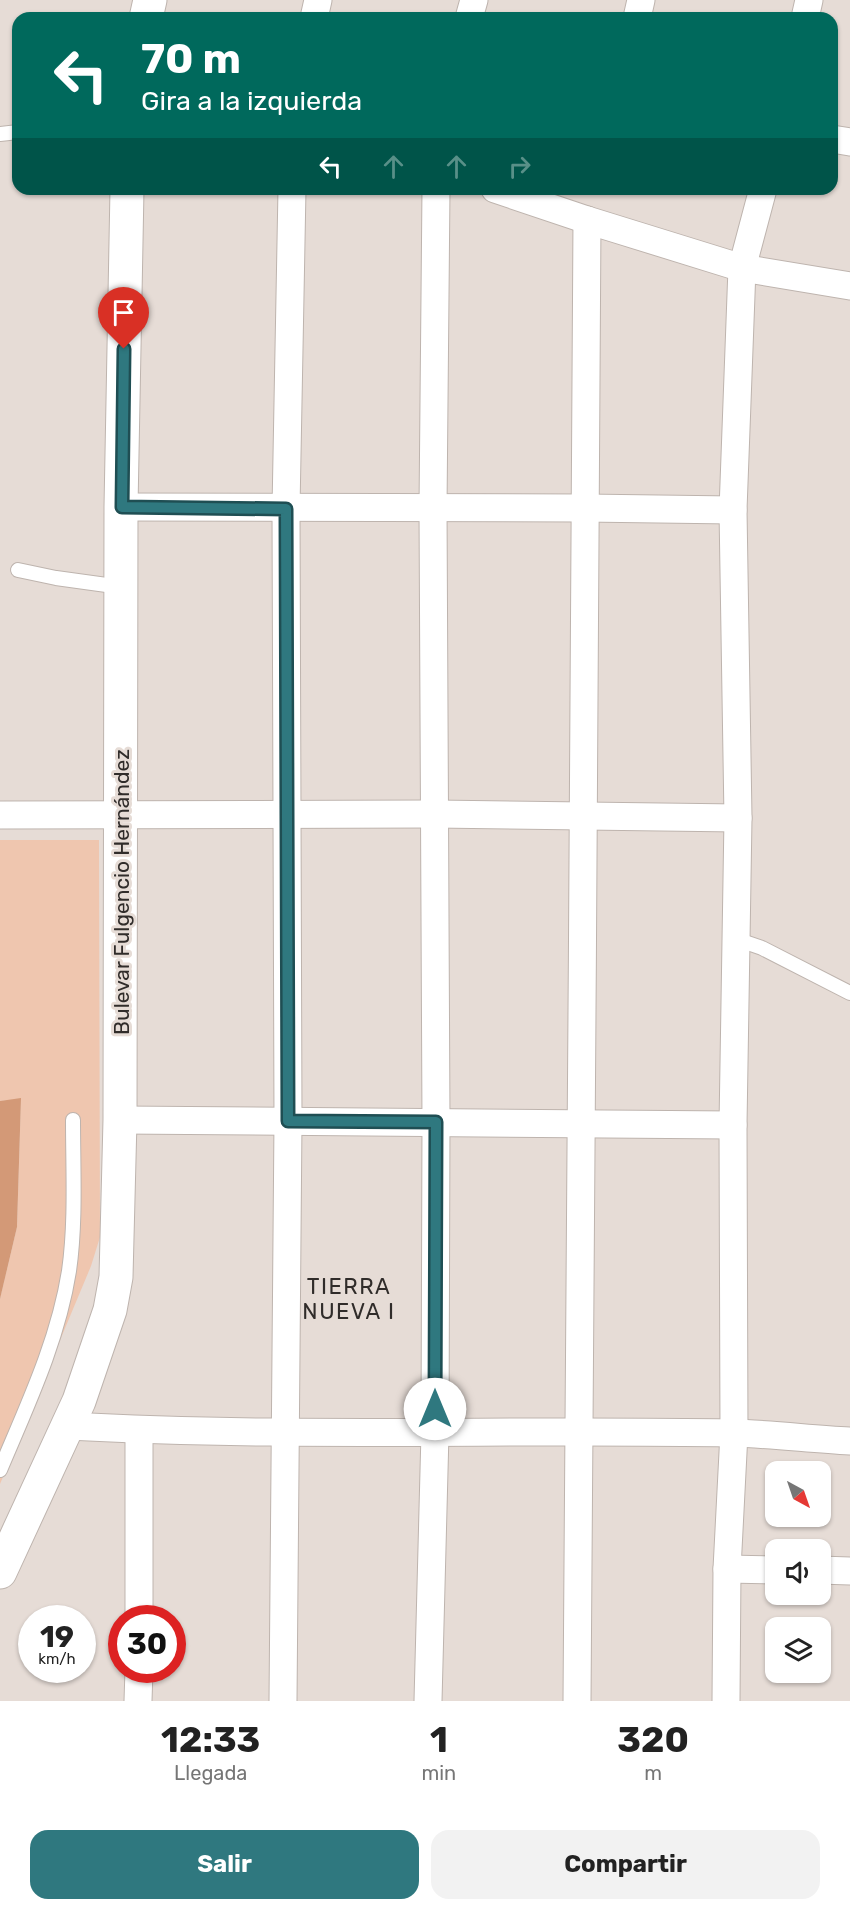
<!DOCTYPE html>
<html lang="es">
<head>
<meta charset="utf-8">
<style>
	body { margin:0; font-family:Rubik,sans-serif; background:#f2f2f2; color:#222; height:100vh; display:flex; flex-direction:column; font-size:22px; white-space:nowrap }
	* { box-sizing:border-box; margin:0 }
	p { font-size:20px; color:#767676 }
	.icon { flex:none; width:33px; height:33px; fill:none; stroke:currentColor; stroke-width:2; stroke-linecap:round; stroke-linejoin:round }
	.map { position:relative; height:1701px; overflow:hidden }
	.drawer { display:flex; flex-direction:column; background:#fff; flex:1 }
	.drawer>* { flex:none }
	.guide { position:absolute; left:12px; top:12px; width:826px; height:183px; border-radius:18px; box-shadow:0 2px 4px #0004; background:#00695c; color:#fff; overflow:hidden }
	.needle { width:39px; rotate:140deg }
	.buttons { position:absolute; left:765px; top:1461px; display:grid; gap:12px }
	.buttons a { display:grid; place-items:center; width:66px; height:66px; border-radius:12px; background:#fff; box-shadow:0 2px 4px #0004; font-size:30px }
	.speed { position:absolute; left:18px; top:1605px; display:flex; gap:12px; font-size:30px; font-weight:700; text-align:center }
	.speed>* { display:grid; place-content:center; width:78px; height:78px; border-radius:50%; background:#fff; box-shadow:0 2px 4px #0004; line-height:1 }
	.speed small { font-size:15px; font-weight:400 }
	.speed .limit { border:9px solid #d22; background:#fff; color:#111 }
	.pin { position:absolute; display:grid; place-items:center; width:51px; height:51px; color:#fff; margin:-62px -26px; border-radius:50% 50% 50% 0; rotate:-45deg; box-shadow:0 0 6px #0007 }
	.pin .icon { rotate:45deg }
	.me { position:absolute; width:66px; margin:-33px; rotate:0deg; stroke-linejoin:round; filter:drop-shadow(0 0 4px #0008) }
	.turn { display:flex; align-items:center; gap:21px; height:126px; padding:0 30px; font-size:27px }
	.turn .icon { width:78px; height:78px; stroke-width:2.5 }
	.turn b { display:block; font-size:42px; line-height:51px }
	.lanes { display:flex; align-items:center; height:57px; padding:0 30px; background:#0003; justify-content:center; gap:30px; direction:ltr }
	.lanes .off { opacity:.35 }
	.eta { display:flex; justify-content:space-evenly; align-items:center; height:102px; text-align:center }
	.eta b { font-size:36px; font-weight:700; line-height:42px }
	.cta { display:flex; gap:12px; margin-top:auto; padding:12px 30px }
	.cta a { flex:1; height:69px; border-radius:18px; background:#2f787f; color:#fff; font-size:24px; font-weight:700; line-height:69px; text-align:center }
	.cta a+a { background:#f2f2f2; color:#222 }
	.map>svg:first-child { display:block }
</style>
</head>
<body>
<div class="map">
<svg width="850" height="1701" viewBox="0 0 850 1701">
	<rect width="100%" height="100%" fill="#e6dcd6"/>
	<polygon fill="#efc6af" points="0,840 99,840 100,1237 91,1266 0,1484 0,1299 17,1227 21,1099 0,1101"/>
	<polygon fill="#d39977" points="21,1098 17,1227 0,1299 0,1101"/>
	<g fill="none" stroke-linecap="round" stroke-linejoin="round">
		<defs>
			<g id="lane">
				<polyline points="0,134 18,132"/>
				<polyline points="18,570 56,578 121,587"/>
				<polyline points="736,939 762,948 850,993"/>
				<path d="M 0,1470 C 27,1406 58,1341 69,1271 C 76,1222 73,1170 73,1120"/>
			</g>
			<g id="street">
				<polyline points="314,18 318,0"/>
				<polyline points="469,18 474,0"/>
				<polyline points="637,18 641,0"/>
				<polyline points="805,18 809,0"/>
				<polyline points="832,139 850,142"/>
				<polyline points="495,189 587,220 742,268 850,286"/>
				<polyline points="121,507 584,508 733,510"/>
				<polyline points="0,815 435,814 738,818"/>
				<polyline points="120,1120 733,1125"/>
				<path d="M 68,1426 C 289,1438 511,1429 732,1433 C 771,1434 811,1439 850,1441"/>
				<polyline points="727,1569 776,1570"/>
				<polyline points="820,1570 850,1571"/>
				<polyline points="139,1618 139,1430"/>
				<polyline points="138,1701 139,1670"/>
				<polyline points="283,1701 288,1121 286,509 292,189"/>
				<polyline points="428,1701 435,1433 436,1122 433,508 436,189"/>
				<path d="M 577,1701 C 584,1207 581,714 587,220"/>
				<polyline points="726,1701 727,1569 734,1433 733,1125 738,818 733,510 742,268 763,189"/>
			</g>
			<g id="secondary">
				<polyline points="146,18 150,0"/>
				<polyline points="0,1572 79,1401 110,1310 116,1277 120,1120 121,507 127,189"/>
			</g>
		</defs>
		<use href="#lane" stroke="#beb4ae" stroke-width="16"/>
		<use href="#street" stroke="#beb4ae" stroke-width="29"/>
		<use href="#secondary" stroke="#beb4ae" stroke-width="35"/>
		<use href="#lane" stroke="#fff" stroke-width="14"/>
		<use href="#street" stroke="#fff" stroke-width="27"/>
		<use href="#secondary" stroke="#fff" stroke-width="33"/>
	</g>
	<g fill="none" stroke-linecap="round" stroke-linejoin="round">
		<defs>
			<polyline id="route" points="124,349 122,507 286,509 288,1121 436,1122 435,1409"/>
		</defs>
		<use href="#route" stroke="#1f4e53" stroke-width="15"/>
		<use href="#route" stroke="#2f787f" stroke-width="10"/>
	</g>
	<g text-anchor="middle" dominant-baseline="central" stroke-width="6" stroke-linejoin="round" paint-order="stroke">
		<g font-size="21" fill="#302c2a" stroke="#e6dcd6">
			<text transform="translate(121 892) rotate(-90)">Bulevar Fulgencio Hernández</text>
		</g>
		<g font-size="22" letter-spacing="1.5" fill="#302c2a" stroke="#e6dcd6">
			<text x="349" y="1286">TIERRA<tspan x="349" dy="25">NUEVA I</tspan></text>
		</g>
	</g>
</svg>
<div class="buttons">
<a><svg class="needle" viewBox="-14 -14 28 28"><path d="M0-13l5 13h-10z" fill="#e53935"/><path d="M0 13l5-13h-10z" fill="#767676"/></svg></a>
<a><svg class="icon" aria-label="sound" viewBox="0 0 24 24"><path d="M4 9h4l5-4v14l-5-4H4zM17 9q2 3 0 6"/></svg></a>
<a><svg class="icon" aria-label="layers" viewBox="0 0 24 24"><path d="M12 4l9 5-9 5-9-5zM3 14l9 5 9-5"/></svg></a>
</div>
<div class="speed"><div>19<small>km/h</small></div><div class="limit">30</div></div>
<div class="pin" style="left:124px;top:349px;background:#d93025"><svg class="icon" aria-label="arrive" viewBox="0 0 24 24"><path d="M6 21V4h12l-3 4 3 4H6"/></svg></div>
<svg class="me" style="left:435px;top:1409px" viewBox="-20 -20 40 40"><circle r="19" fill="#fff"/><path d="M0-13L10 11 0 6-10 11z" fill="#2f787f"/></svg>
<div class="guide">
<div class="turn"><svg class="icon" aria-label="left" viewBox="0 0 24 24"><path d="M17 20v-9H6M10 6l-5 5 5 5"/></svg><div><b>70 m</b>Gira a la izquierda</div></div>
<div class="lanes"><svg class="icon" aria-label="left" viewBox="0 0 24 24"><path d="M17 20v-9H6M10 6l-5 5 5 5"/></svg><svg class="icon off" aria-label="ahead" viewBox="0 0 24 24"><path d="M12 20V5M6 11l6-6 6 6"/></svg><svg class="icon off" aria-label="ahead" viewBox="0 0 24 24"><path d="M12 20V5M6 11l6-6 6 6"/></svg><svg class="icon off" aria-label="right" viewBox="0 0 24 24"><path d="M7 20v-9h11M14 6l5 5-5 5"/></svg></div>
</div>
</div>
<section class="drawer">
<div class="eta">
<div><b>12:33</b><p>Llegada</p></div>
<div><b>1</b><p>min</p></div>
<div><b>320</b><p>m</p></div>
</div>
<div class="cta"><a>Salir</a><a>Compartir</a></div>
</section>
</body>
</html>
